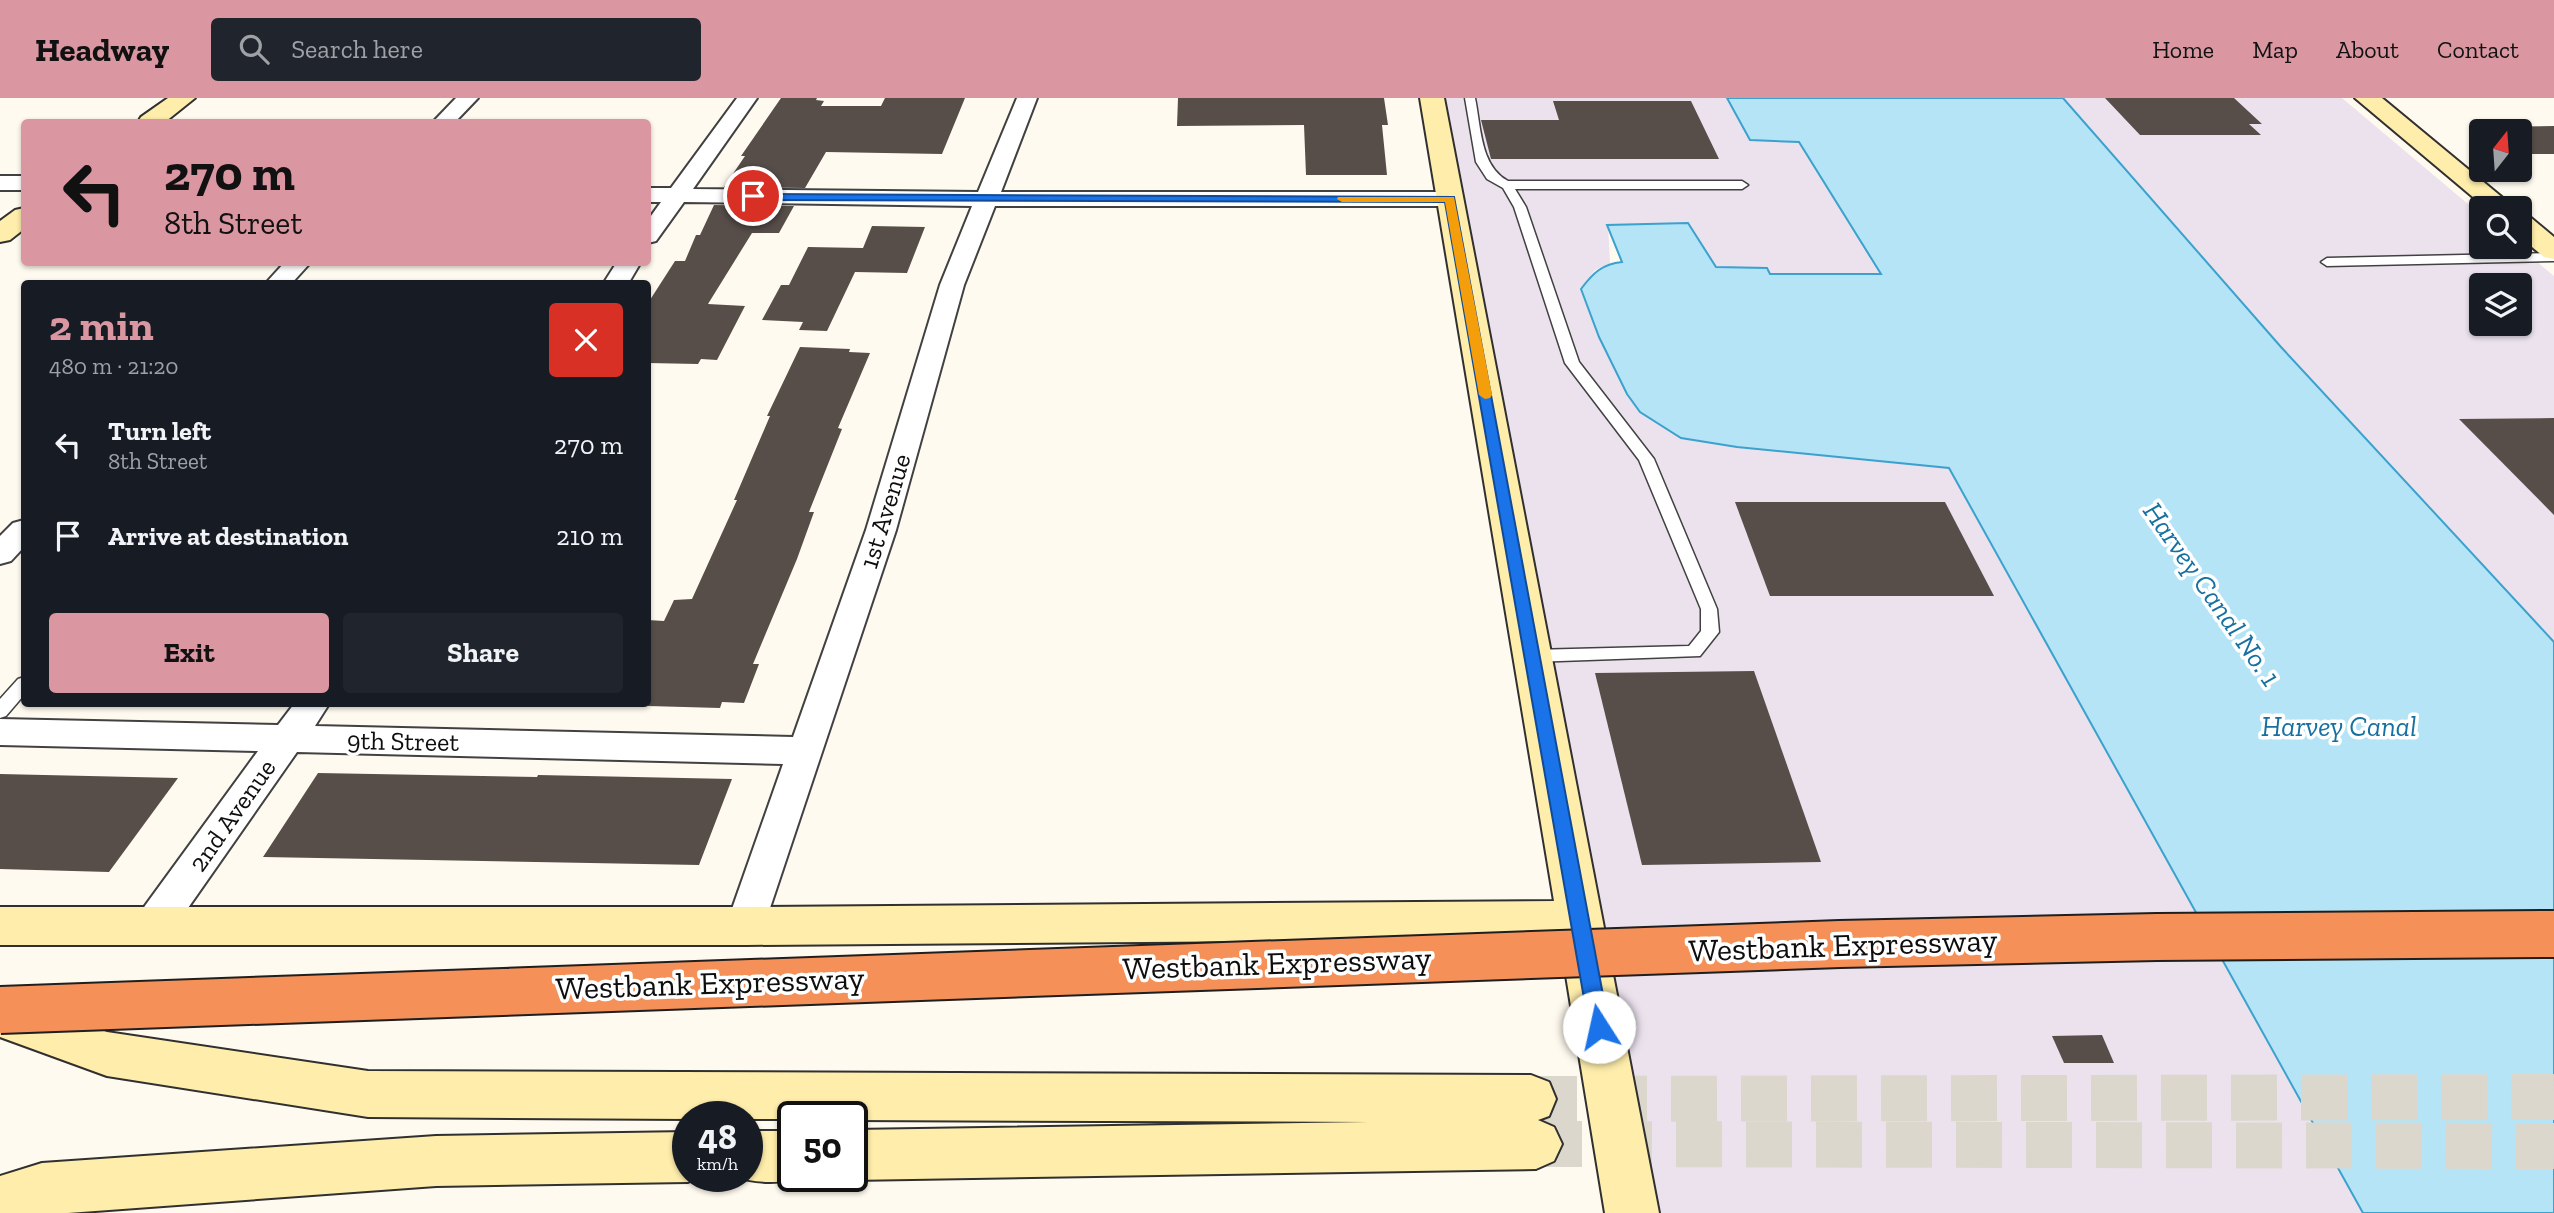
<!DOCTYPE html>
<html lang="en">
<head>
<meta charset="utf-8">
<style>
	body { margin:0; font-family:"Zilla Slab",serif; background:#20242c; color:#f1f3f6; height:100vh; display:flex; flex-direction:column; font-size:26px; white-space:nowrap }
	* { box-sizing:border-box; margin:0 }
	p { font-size:23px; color:#9ea1a6 }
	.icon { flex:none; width:38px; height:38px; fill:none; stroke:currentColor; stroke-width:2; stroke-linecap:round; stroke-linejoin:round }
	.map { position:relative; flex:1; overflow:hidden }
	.sheet { position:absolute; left:21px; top:182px; width:630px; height:427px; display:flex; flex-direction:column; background:#171b24; border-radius:7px; box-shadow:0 2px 5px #0004 }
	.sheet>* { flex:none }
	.top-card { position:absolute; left:21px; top:21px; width:630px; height:147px; border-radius:7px; box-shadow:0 2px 5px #0004; background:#da97a2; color:#111; overflow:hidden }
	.needle { width:46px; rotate:17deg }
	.buttons { position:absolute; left:2469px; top:21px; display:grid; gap:14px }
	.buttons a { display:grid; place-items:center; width:63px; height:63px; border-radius:7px; background:#171b24; box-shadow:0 2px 5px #0004; font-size:35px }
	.speed { position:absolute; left:672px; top:1003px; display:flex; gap:14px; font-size:35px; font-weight:700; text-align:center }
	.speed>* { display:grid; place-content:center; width:91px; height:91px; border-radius:50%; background:#171b24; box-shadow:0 2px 5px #0004; line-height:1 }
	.speed small { font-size:18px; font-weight:400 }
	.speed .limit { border:4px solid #111; border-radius:10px; background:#fff; color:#111 }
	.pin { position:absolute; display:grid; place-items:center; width:60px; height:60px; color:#fff; margin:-30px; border:4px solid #fff; border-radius:50%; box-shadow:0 2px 7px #0007 }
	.me { position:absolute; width:77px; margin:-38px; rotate:350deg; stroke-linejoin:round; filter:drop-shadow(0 0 5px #0008) }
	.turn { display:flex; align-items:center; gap:24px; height:147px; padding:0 28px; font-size:32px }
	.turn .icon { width:91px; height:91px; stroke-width:2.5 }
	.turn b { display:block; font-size:49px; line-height:60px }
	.round { display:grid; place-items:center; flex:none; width:74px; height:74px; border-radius:7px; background:#20242c }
	.head { display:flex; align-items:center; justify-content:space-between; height:119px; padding:0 28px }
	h1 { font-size:42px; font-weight:700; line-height:52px; color:#da97a2 }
	.primary-button { display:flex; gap:14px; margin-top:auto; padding:14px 28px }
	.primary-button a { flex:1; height:80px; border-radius:7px; background:#da97a2; color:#111; font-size:28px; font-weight:700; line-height:80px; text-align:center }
	.primary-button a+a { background:#20242c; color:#f1f3f6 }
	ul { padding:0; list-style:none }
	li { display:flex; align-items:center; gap:21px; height:91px; padding:0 28px }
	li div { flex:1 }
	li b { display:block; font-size:26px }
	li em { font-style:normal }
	header { display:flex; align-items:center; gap:42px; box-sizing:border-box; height:98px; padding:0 35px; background:#da97a2; color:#111 }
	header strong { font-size:33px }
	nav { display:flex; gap:38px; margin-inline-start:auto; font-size:24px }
	.search { width:490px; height:63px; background:#20242c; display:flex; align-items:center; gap:18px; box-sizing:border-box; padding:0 24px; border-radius:7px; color:#9ea1a6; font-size:26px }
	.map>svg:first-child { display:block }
</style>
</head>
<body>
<header>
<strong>Headway</strong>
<div class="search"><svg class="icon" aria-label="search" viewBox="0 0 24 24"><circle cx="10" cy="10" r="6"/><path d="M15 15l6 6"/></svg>Search here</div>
<nav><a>Home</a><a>Map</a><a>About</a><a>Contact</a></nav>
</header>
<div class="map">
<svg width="2554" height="1115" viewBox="0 0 2554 1115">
	<rect width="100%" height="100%" fill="#fffaef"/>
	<g fill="#ebe2ed" fill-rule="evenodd">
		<polygon points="1446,0 1727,0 1750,42 1799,44 1882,176 1769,176 1767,170 1716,169 1688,126 1608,127 1610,165 1595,172 1581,191 1599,239 1627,296 1640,314 1681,340 1737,349 1949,369 2363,1115 1657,1115"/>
		<path d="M 2063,0 L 2342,0 L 2481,117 L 2482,149 L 2519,149 L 2554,178 L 2554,544 L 2281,249 ZM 2482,187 L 2520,187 L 2520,226 L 2482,226 Z"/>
	</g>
	<path fill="#b4e4f6" stroke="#3ba1cd" stroke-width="2" d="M 1727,0 L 2063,0 L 2281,249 L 2554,544 L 2554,1115 L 2363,1115 L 1949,370 L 1737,349 L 1681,340 L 1640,314 L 1627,296 L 1599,239 L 1581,191 C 1593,175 1602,166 1622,164 L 1607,127 L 1688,125 L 1716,169 L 1767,170 L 1770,176 L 1881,176 L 1799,44 L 1750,42 Z"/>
	<g fill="#574e4a">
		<polygon points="781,0 817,0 816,2 824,3 821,8 881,8 885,0 965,0 942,56 826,54 805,90 724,89 745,58 741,58"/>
		<polygon points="1178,0 1384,0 1388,27 1382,27 1387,77 1306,77 1304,27 1177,28"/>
		<polygon points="2105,0 2234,0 2262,26 2249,26 2261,37 2140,37"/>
		<polygon points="1553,3 1691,3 1719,61 1491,61 1481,22 1559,22"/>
		<polygon points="2554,28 2554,56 2520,56 2520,33 2482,33 2482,38 2469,29"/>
		<polygon points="714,107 794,108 779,135 752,135 708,206 745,208 717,262 701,261 698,266 648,265 648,205 675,163 685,163 696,137 700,137"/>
		<polygon points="872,128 925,129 907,175 855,174 827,233 799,232 803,224 762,222 781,187 789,187 808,149 863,150"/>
		<polygon points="800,249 850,251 849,254 870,255 838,330 842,331 809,414 814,414 797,461 753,566 759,566 744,605 722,604 720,610 648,608 648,522 664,523 674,502 692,501 737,402 734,402 770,318 767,318"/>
		<polygon points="2554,320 2554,417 2459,321"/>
		<polygon points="1735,404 1945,404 1994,498 1770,498"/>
		<polygon points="1754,573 1821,764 1642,767 1595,575"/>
		<polygon points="318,675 537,679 538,677 732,681 699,767 263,759"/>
		<polygon points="0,676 178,680 109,774 0,771"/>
		<polygon points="2102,937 2114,965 2064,965 2052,938"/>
	</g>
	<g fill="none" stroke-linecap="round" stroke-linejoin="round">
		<g stroke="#dbd7cd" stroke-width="46" stroke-dasharray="46 24" stroke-linecap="butt">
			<polyline points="1531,1001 2554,999"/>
			<polyline points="1536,1046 2554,1048"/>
		</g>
		<defs>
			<g id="lane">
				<path d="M 1465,0 L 1475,0 C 1481,29 1480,68 1508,83 L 1742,83 L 1748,87 L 1742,91 L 1515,91 L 1526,109 L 1579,264 L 1654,361 L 1717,511 L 1719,534 L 1700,558 L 1532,564 L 1526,562 L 1523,558 L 1526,554 L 1532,552 L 1689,548 L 1701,533 L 1701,511 L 1639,362 L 1565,265 L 1514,109 L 1503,90 L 1487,81 L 1476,64 Z"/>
				<polygon points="2554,155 2554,163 2327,168 2321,164 2327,160"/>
				<polygon points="24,579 24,597 6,618 0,620 0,601 18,581"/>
			</g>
			<g id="street">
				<polygon points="456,0 478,0 455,24 433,24"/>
				<polygon points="737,0 757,0 693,91 978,94 1017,0 1037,0 1001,94 1450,94 1458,96 1461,101 1458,106 1450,108 995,108 964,187 896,432 760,840 746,845 732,840 726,828 783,666 297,654 167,840 153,845 139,840 133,828 139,816 258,653 0,647 0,621 278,627 294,606 329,606 315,628 793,639 866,432 940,187 972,108 684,104 656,143 648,145 648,122 661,104 648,104 648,90 671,90"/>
				<rect x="0" y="78" width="24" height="14"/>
				<polygon points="285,164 311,164 291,186 265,186"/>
				<polygon points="617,164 641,164 628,186 603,186"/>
				<polygon points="24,422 24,449 11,463 0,466 0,438 13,425"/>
			</g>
			<g id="secondary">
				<polygon points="168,0 195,0 165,24 138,24 141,19"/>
				<polygon points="1420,0 1444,0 1659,1115 1605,1115 1560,841 746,847 0,847 0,809 746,809 1554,803"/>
				<polygon points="2355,0 2382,0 2515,110 2486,110"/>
				<polygon points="24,110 24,131 10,142 0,144 0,123 15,112"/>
				<polygon points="2520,117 2530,119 2554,139 2554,161 2544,159 2520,139"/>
				<polygon points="0,895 107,934 368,973 1531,977 1549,984 1556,1001 1549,1018 1538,1022 1554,1029 1562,1046 1554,1063 1536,1071 852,1082 842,1078 852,1078 852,1032 1369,1024 852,1022 852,1018 793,1018 793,1021 747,1021 747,1018 688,1018 688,1021 368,1019 107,978 0,939"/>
				<path d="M 747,1033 L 793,1033 L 793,1078 L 806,1078 C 785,1086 755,1086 734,1078 L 747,1078 Z"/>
				<polygon points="688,1034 688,1078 703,1078 688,1084 436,1088 68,1115 0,1115 0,1078 42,1065 436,1038"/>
			</g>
		</defs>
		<use href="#lane" stroke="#414141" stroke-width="3"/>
		<use href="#street" stroke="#414141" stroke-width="4"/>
		<use href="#secondary" stroke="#303030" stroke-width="4"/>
		<use href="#lane" fill="#fff" fill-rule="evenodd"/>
		<use href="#street" fill="#fff" fill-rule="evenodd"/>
		<use href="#secondary" fill="#feedab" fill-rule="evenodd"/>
		<defs>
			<polyline id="highway-bridge" points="0,912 1840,846 2157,839 2554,836"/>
		</defs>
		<use href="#highway-bridge" stroke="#1f1f1f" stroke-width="50" stroke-linecap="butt"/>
		<use href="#highway-bridge" stroke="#f49058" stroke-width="46"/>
	</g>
	<polygon fill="#1a73e8" stroke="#114b97" stroke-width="2" points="749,96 1454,99 1609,929 1606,935 1599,938 1592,935 1589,929 1445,104 753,102 749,101"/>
	<polygon fill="#f59e0b" points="1338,99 1454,99 1492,297 1490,300 1485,301 1479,297 1445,104 1342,104 1337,101"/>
	<g text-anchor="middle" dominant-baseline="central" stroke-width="7" stroke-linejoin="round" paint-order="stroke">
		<g font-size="26" fill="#0e0e0e" stroke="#fff">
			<text transform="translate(885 413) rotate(-73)">1st Avenue</text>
			<text transform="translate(403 643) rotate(1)">9th Street</text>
			<text transform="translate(232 717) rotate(-55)">2nd Avenue</text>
		</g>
		<g font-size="28" font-style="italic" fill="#1771a0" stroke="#fff">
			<text transform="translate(2212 496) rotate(55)">Harvey Canal No. 1</text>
			<text x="2339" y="628">Harvey Canal</text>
		</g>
		<g font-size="32" fill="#0e0e0e" stroke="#fff">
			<text transform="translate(1843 847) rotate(-2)">Westbank Expressway</text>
			<text transform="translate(1277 865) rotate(-2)">Westbank Expressway</text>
			<text transform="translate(710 885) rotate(-2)">Westbank Expressway</text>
		</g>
	</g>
</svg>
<div class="buttons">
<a><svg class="needle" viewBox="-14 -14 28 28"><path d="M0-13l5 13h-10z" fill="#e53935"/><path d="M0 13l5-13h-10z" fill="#9ea1a6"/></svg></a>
<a><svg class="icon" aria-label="search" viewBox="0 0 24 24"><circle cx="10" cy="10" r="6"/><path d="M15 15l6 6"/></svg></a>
<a><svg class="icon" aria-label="layers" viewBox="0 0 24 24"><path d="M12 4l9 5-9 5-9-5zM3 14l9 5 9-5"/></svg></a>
</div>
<div class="speed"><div>48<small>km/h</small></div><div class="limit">50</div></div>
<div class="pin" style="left:753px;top:98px;background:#d93025"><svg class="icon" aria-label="arrive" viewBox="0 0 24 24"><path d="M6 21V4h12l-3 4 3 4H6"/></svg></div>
<svg class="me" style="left:1599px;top:929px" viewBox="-20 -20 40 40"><circle r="19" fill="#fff"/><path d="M0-13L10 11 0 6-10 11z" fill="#1a73e8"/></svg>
<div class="top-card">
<div class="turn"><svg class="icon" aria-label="left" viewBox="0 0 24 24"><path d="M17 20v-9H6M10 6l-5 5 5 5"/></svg><div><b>270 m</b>8th Street</div></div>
</div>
<section class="sheet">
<div class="head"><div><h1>2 min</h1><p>480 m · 21:20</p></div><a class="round" style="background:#d93025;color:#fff"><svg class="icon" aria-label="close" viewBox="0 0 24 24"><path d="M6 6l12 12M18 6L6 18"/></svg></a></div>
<ul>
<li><svg class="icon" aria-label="left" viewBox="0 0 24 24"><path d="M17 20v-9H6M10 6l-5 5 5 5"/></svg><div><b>Turn left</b><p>8th Street</p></div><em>270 m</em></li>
<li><svg class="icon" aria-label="arrive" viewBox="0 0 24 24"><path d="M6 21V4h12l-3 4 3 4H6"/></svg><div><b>Arrive at destination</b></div><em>210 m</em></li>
</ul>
<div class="primary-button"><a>Exit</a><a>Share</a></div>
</section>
</div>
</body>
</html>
